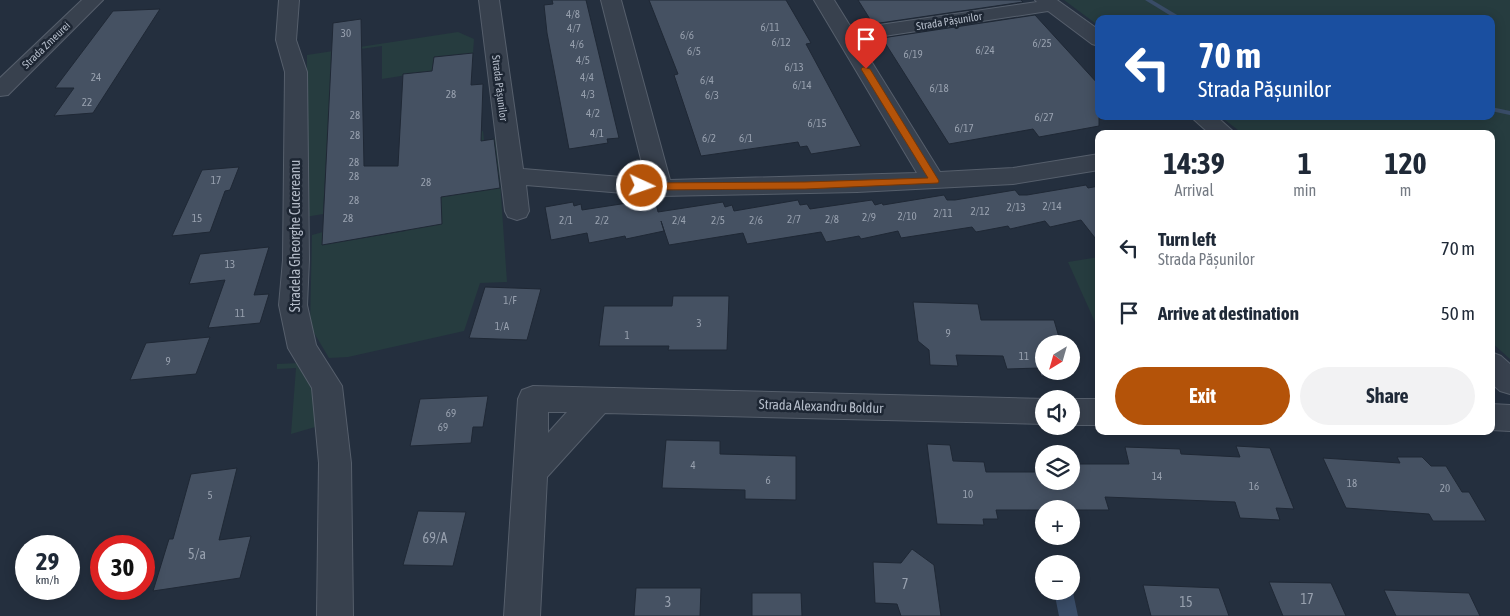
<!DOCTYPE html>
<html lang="en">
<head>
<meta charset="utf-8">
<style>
	body { margin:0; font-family:"Asap Condensed",sans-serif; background:#f2f2f3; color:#1f2937; height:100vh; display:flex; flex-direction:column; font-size:19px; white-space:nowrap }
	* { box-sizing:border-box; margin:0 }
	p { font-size:16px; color:#747a83 }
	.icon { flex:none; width:28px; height:28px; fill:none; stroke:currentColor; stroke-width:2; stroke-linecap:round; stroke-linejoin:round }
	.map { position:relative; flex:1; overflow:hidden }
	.panel { position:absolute; left:1095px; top:130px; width:400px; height:305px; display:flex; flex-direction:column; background:#fff; border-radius:10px; box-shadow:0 2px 12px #0003 }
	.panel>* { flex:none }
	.hud { position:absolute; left:1095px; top:15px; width:400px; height:105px; border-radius:10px; box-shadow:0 2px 12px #0003; background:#1a4fa0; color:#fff; overflow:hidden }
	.needle { width:32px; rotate:217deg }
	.tools { position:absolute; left:1035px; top:335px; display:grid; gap:10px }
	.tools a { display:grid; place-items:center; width:45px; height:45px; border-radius:50%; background:#fff; box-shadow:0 2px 12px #0003; font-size:25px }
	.speed { position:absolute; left:15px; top:535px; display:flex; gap:10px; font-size:25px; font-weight:700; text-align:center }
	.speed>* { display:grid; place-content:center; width:65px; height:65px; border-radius:50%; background:#fff; box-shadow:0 2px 12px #0003; line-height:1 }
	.speed small { font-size:12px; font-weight:400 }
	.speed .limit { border:8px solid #d22; background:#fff; color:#111 }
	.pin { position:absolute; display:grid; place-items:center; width:42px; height:42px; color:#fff; margin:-51px -21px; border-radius:50% 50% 50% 0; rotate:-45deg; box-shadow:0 0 5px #0007 }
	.pin .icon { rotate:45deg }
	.me { position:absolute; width:55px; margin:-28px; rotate:93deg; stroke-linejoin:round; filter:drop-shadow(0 0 4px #0008) }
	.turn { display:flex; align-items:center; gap:18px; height:105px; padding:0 20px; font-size:22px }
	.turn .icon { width:65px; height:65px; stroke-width:2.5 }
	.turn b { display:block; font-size:35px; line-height:42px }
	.eta { display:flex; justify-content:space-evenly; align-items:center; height:85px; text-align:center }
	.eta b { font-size:30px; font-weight:700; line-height:35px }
	.primary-button { display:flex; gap:10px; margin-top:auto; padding:10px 20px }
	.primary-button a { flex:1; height:58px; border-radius:30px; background:#b45309; color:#fff; font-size:20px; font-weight:700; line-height:58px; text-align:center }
	.primary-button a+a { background:#f2f2f3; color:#1f2937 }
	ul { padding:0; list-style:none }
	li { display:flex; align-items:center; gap:15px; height:65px; padding:0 20px }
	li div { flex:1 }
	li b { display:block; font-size:19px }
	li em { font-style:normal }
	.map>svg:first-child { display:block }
</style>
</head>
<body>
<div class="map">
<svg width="1510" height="616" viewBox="0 0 1510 616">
	<rect width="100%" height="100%" fill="#242f3e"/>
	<g fill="#263c3f">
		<polygon points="1064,0 1510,0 1510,359 1491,342 1491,134 1243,134 1220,116 1491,116 1491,19 1099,19 1099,26"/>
		<polygon points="458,32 474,39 473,53 434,57 432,71 382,79 382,46 332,53 323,214 305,217 307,55"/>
		<polygon points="483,131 484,141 497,138 507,282 480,283 464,331 348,357 329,358 310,326 312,235 323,232 322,245 406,231 406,153 432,139"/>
		<polygon points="1099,257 1099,331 1068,262"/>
		<polygon points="300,363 316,393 322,425 291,434 296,368 277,369 277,364"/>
	</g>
	<polygon fill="#394c67" points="1071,583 1078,616 1059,616 1054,591 1071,591"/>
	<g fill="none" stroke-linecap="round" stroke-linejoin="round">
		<g fill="#394c67" fill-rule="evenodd">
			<polygon points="1145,0 1152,0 1184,19 1176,19"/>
			<polygon points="1491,107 1510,111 1510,115 1491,111"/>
		</g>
	</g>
	<g fill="#455162" stroke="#1f2835">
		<polygon points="552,0 586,0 619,138 607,139 608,143 569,149 547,33 544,5 553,4"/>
		<polygon points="649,0 786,0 811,43 806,44 861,146 811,154 807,146 800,147 798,142 701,156 674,75 678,74"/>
		<polygon points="858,0 1021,0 1023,2 873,24"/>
		<polygon points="160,9 93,113 54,116 74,88 55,88 113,11"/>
		<polygon points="1035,15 1099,85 1099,126 1039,137 1033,129 949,144 882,38"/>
		<polygon points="361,19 364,166 398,166 403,74 432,71 434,57 473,53 471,85 483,84 481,141 494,139 500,188 441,197 442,224 322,245 333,23"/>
		<polygon points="239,167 230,190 225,191 210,232 172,236 202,170"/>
		<polygon points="1086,185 1088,188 1099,186 1099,243 1081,220 1050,227 1045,221 1010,229 1008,226 976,232 972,227 901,238 898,231 861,239 859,236 826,242 821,232 747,244 743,233 669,245 661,221 664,231 626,239 625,236 589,243 587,233 551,240 545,207 573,202 574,206 581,204 582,210 647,200 648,205 656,203 658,212 723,202 725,207 732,205 734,211 798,200 800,205 807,204 810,209 872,200 875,205 882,203 883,205 944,195 947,200 955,200 1015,190 1019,195 1027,195"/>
		<polygon points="269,247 254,295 269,294 260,323 208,328 225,280 189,284 200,254"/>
		<polygon points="485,287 541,289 527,340 469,338"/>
		<polygon points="673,296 729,296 727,350 668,350 669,346 599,346 604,306 672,306"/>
		<polygon points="913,302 978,304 981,320 1054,320 1061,344 1044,344 1044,371 1069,371 1070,376 1041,376 1039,368 1007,369 1003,356 956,355 958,366 930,365 929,350 918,341"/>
		<polygon points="210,337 196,374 130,380 146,343"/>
		<polygon points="488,396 483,427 473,427 471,443 410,446 420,399"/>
		<polygon points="666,440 720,441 720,454 796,456 796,500 745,499 745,490 662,488"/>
		<polygon points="927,444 950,445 953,461 984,462 986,472 1044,472 1044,481 1071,481 1071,464 1129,464 1125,447 1180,449 1181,454 1240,457 1236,446 1270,448 1294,509 1276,508 1280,520 1240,518 1235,502 1105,497 1109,510 996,510 998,519 983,519 984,525 937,524"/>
		<polygon points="1397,457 1422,457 1431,466 1446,466 1462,492 1469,492 1486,521 1433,521 1429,514 1346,508 1323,458 1400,463"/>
		<polygon points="237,468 219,540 251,536 240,578 153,591 169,539 173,539 191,474"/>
		<polygon points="418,511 466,512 453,566 403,565"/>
		<polygon points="912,549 934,565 941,616 901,616 897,604 875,603 873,562 901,563"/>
		<polygon points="1269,582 1331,583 1346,616 1283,616"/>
		<polygon points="1143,585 1219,588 1229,616 1151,616"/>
		<polygon points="636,588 701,588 700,616 634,616"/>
		<polygon points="1384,590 1469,593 1480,616 1396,616"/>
		<polygon points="752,593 801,593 802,616 752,616"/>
	</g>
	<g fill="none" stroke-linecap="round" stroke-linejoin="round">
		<defs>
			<g id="minor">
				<polygon points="82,0 103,0 8,95 0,96 0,78"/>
				<polygon points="279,0 299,0 296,40 307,72 309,260 307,305 316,345 342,386 351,463 353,616 317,616 319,463 312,388 288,348 279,305 283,260 285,72 276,40"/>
				<polygon points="479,0 499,0 523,169 646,179 601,0 621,0 670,180 917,173 814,0 834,0 852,29 1037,2 1035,0 1057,0 1099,30 1099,46 1092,44 1048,11 858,40 940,172 1013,168 1099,154 1099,170 1013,184 857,192 660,196 526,185 529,211 526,217 517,220 508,217 505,211"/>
				<polygon points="1190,116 1216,116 1236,134 1210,134"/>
				<polygon points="1491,352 1501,356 1510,364 1510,394 1500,391 1491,383"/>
				<path d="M 533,386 L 1046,399 L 1044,399 L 1044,424 L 605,413 L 547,477 L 540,616 L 504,616 L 518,399 L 522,390 ZM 548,412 L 567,412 L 548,433 Z"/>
				<rect x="1071" y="399" width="28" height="26"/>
				<polygon points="1491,404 1510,405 1510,431 1491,430"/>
			</g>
		</defs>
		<use href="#minor" stroke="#565f6c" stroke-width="2"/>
		<use href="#minor" fill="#38414e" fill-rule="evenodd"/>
	</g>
	<polygon fill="#b45309" stroke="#753606" points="863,67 870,69 939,181 938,183 805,189 642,190 637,186 642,183 805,182 928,178 861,69"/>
	<g text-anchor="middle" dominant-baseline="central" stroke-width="5" stroke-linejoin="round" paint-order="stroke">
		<g font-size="11" fill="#98a1af">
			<text x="573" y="14">4/8</text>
			<text x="770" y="27">6/11</text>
			<text x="574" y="28">4/7</text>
			<text x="346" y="33">30</text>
			<text x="687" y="35">6/6</text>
			<text x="781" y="42">6/12</text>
			<text x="1042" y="43">6/25</text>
			<text x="577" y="44">4/6</text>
			<text x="985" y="50">6/24</text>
			<text x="694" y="51">6/5</text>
			<text x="913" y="54">6/19</text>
			<text x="583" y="60">4/5</text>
			<text x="794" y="67">6/13</text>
			<text x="96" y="77">24</text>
			<text x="587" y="77">4/4</text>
			<text x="707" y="80">6/4</text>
			<text x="802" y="85">6/14</text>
			<text x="939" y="88">6/18</text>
			<text x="451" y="94">28</text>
			<text x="588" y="94">4/3</text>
			<text x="712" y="95">6/3</text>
			<text x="87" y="102">22</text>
			<text x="593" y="113">4/2</text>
			<text x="355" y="115">28</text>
			<text x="1044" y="117">6/27</text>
			<text x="817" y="123">6/15</text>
			<text x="964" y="128">6/17</text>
			<text x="597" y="133">4/1</text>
			<text x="355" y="135">28</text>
			<text x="709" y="138">6/2</text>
			<text x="746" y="138">6/1</text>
			<text x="354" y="162">28</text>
			<text x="354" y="176">28</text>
			<text x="216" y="180">17</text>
			<text x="426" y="182">28</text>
			<text x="354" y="200">28</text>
			<text x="1052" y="206">2/14</text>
			<text x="1016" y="207">2/13</text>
			<text x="980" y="211">2/12</text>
			<text x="943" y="213">2/11</text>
			<text x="907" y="216">2/10</text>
			<text x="869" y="217">2/9</text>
			<text x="197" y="218">15</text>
			<text x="348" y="218">28</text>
			<text x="794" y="219">2/7</text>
			<text x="832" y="219">2/8</text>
			<text x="566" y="220">2/1</text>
			<text x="602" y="220">2/2</text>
			<text x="679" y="220">2/4</text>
			<text x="718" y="220">2/5</text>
			<text x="756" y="220">2/6</text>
			<text x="230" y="264">13</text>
			<text x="510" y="300">1/F</text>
			<text x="240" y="313">11</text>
			<text x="699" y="323">3</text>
			<text x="502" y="326">1/A</text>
			<text x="948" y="333">9</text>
			<text x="627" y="335">1</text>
			<text x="1024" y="356">11</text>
			<text x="168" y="361">9</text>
			<text x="451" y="413">69</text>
			<text x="443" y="427">69</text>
			<text x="693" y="465">4</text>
			<text x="1157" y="476">14</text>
			<text x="768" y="480">6</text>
			<text x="1352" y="483">18</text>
			<text x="1254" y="486">16</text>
			<text x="1445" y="488">20</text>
			<text x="968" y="494">10</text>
			<text x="210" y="495">5</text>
		</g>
		<g font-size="11" fill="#b4bcc9" stroke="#1d2633">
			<text transform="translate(949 21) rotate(-9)">Strada Pășunilor</text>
			<text transform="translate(46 45) rotate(-44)">Strada Zmeurei</text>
			<text transform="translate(500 88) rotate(83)">Strada Pășunilor</text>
		</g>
		<g font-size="14" fill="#b4bcc9" stroke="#1d2633">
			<text transform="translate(295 236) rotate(-90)">Stradela Gheorghe Cucereanu</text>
			<text transform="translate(821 406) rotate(2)">Strada Alexandru Boldur</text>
		</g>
		<g font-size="14" fill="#98a1af">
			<text x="435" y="538">69/A</text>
			<text x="197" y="554">5/a</text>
			<text x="905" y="584">7</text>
			<text x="1307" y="599">17</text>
			<text x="668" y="602">3</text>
			<text x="1186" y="602">15</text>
		</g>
	</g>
</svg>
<div class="tools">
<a><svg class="needle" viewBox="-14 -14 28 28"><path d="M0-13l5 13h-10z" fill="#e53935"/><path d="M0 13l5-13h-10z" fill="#747a83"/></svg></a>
<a><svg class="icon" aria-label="sound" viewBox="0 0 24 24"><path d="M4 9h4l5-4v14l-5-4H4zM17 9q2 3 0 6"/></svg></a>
<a><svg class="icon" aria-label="layers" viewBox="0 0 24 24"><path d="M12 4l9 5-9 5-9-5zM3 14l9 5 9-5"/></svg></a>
<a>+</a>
<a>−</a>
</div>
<div class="speed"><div>29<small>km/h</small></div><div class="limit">30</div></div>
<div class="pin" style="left:866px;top:69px;background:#d93025"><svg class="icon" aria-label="arrive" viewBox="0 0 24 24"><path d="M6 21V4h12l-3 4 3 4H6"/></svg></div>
<svg class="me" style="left:642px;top:186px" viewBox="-20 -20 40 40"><circle r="17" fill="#b45309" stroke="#fff" stroke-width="3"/><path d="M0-11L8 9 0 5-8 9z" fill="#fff"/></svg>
<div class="hud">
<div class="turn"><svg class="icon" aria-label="left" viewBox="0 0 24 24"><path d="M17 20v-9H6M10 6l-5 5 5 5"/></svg><div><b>70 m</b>Strada Pășunilor</div></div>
</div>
<section class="panel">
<div class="eta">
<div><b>14:39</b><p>Arrival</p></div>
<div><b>1</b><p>min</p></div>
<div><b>120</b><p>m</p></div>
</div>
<ul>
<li><svg class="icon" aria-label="left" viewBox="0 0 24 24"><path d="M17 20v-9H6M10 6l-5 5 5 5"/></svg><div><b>Turn left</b><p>Strada Pășunilor</p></div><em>70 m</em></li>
<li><svg class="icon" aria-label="arrive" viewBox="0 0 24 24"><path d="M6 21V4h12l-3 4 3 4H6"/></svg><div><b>Arrive at destination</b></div><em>50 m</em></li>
</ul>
<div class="primary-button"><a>Exit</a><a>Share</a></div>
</section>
</div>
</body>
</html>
